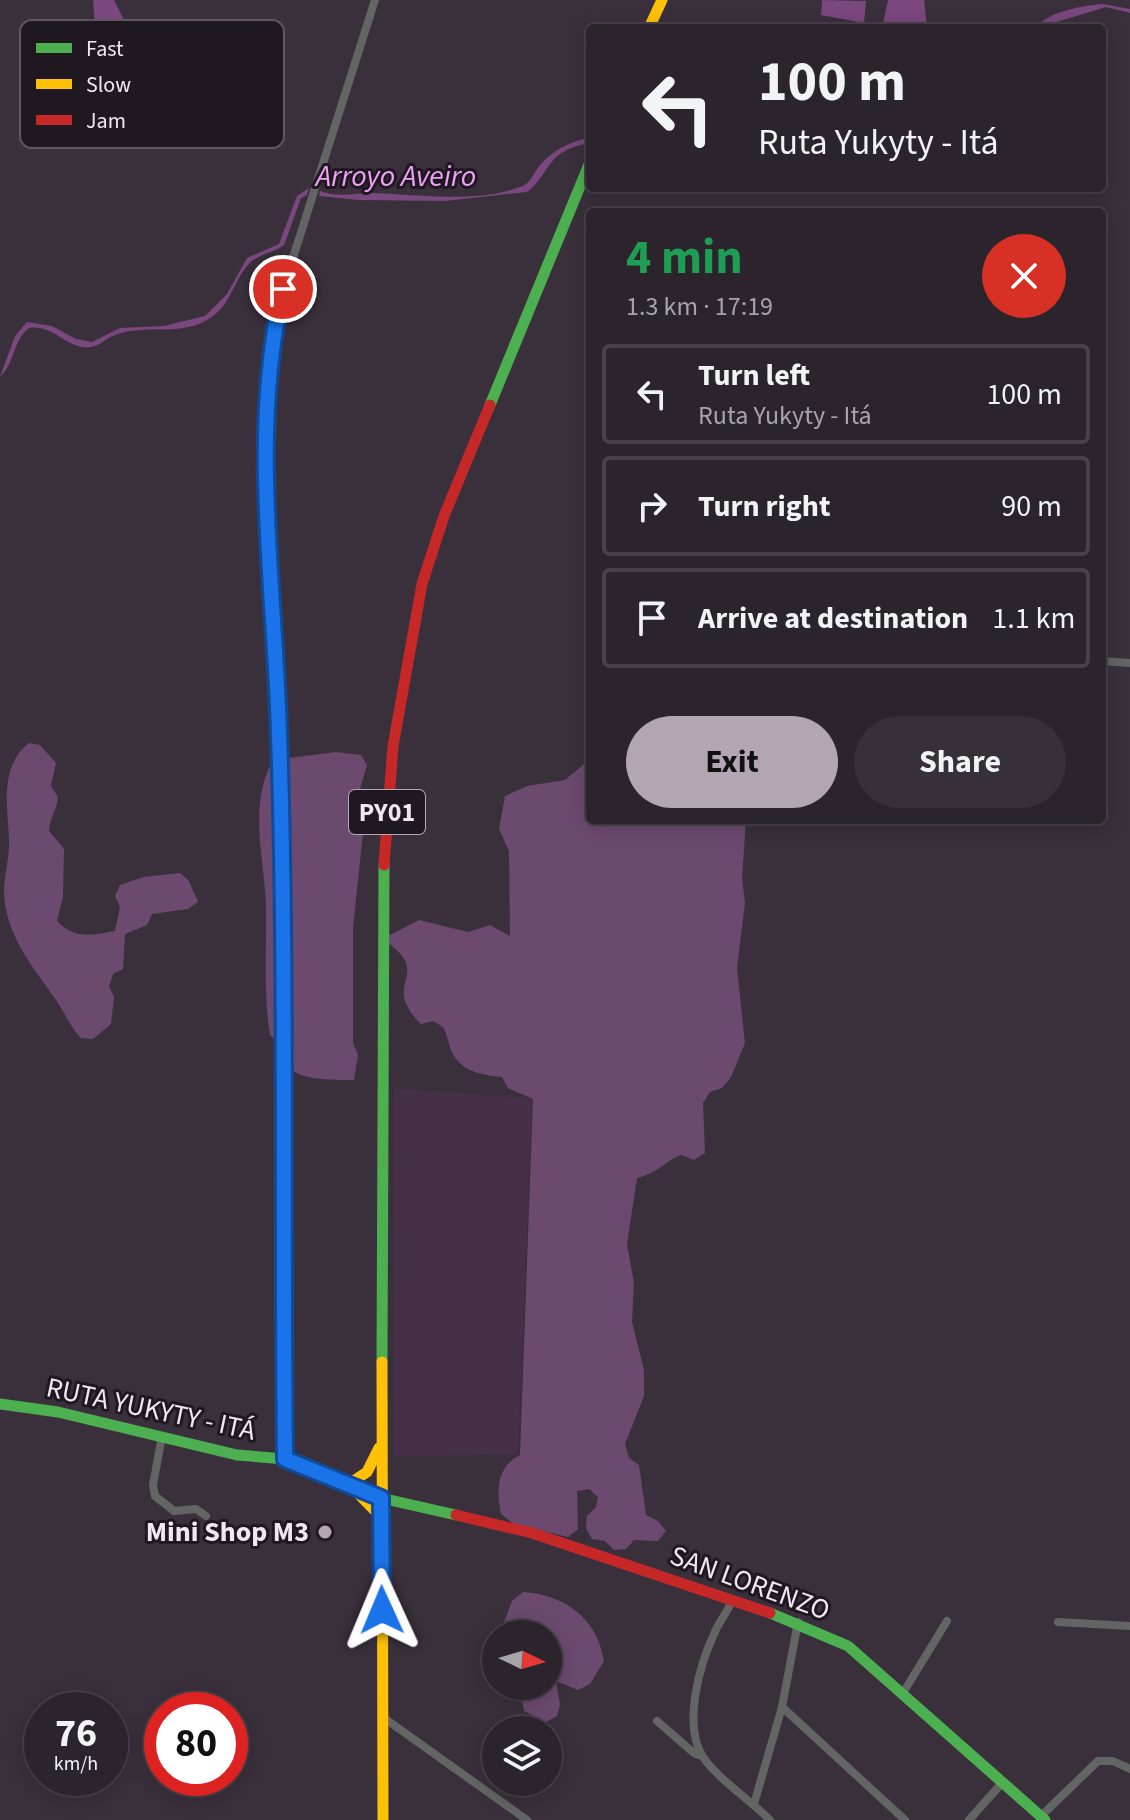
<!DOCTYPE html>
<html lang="en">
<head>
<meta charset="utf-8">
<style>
	body { margin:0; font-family:"Source Sans 3",sans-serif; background:#383039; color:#f1f3f6; height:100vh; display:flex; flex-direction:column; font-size:30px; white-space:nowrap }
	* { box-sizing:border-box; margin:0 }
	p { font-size:26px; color:#a6a4aa }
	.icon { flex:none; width:44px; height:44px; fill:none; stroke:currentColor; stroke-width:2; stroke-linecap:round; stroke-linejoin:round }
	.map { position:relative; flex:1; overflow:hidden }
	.side { position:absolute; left:586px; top:208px; width:520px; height:616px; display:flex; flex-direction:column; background:#2c242d; border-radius:8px; box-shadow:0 4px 20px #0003,0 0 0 2px #484149 }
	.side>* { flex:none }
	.hud { position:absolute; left:586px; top:24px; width:520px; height:168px; border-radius:8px; box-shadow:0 4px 20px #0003,0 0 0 2px #484149; background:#2c242d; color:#f1f3f6; overflow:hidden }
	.needle { width:52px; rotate:95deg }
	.controls { position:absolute; left:482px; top:1620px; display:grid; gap:16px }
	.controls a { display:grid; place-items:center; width:80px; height:80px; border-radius:50%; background:#2c242d; box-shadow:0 4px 20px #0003,0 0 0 2px #484149; font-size:40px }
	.speed { position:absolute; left:24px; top:1692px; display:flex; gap:16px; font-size:40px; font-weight:700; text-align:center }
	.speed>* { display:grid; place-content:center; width:104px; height:104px; border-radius:50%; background:#2c242d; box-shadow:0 4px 20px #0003,0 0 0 2px #484149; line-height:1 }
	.speed small { font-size:20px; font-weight:400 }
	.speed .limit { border:12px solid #d22; background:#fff; color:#111 }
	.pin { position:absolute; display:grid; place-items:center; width:68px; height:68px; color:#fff; margin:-34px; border:4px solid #fff; border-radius:50%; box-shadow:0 2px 8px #0007 }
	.me { position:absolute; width:88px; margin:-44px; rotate:359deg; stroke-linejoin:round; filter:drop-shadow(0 0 6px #0008) }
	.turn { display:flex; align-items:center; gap:28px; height:168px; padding:0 40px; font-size:36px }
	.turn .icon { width:104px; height:104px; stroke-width:2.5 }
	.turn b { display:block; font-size:56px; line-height:68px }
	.round { display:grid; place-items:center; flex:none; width:84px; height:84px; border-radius:42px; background:#383039 }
	.head { display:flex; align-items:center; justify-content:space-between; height:136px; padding:0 40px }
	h1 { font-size:48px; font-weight:700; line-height:60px; color:#1e9e55 }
	.primary-button { display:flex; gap:16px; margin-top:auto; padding:16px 40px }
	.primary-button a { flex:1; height:92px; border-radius:48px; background:#b2a6b3; color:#111; font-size:32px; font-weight:700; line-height:92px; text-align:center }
	.primary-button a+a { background:#383039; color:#f1f3f6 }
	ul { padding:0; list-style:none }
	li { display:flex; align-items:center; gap:24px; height:100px; margin:0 16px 12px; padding:0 24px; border:4px solid #484149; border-radius:8px }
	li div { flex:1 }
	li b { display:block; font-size:30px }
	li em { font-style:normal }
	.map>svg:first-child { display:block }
</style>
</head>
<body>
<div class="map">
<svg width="1130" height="1820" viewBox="0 0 1130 1820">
	<rect width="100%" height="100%" fill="#3a303c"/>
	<polygon fill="#463048" points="394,1088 532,1099 518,1454 394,1456"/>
	<g fill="#6c4a70">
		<path d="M 29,743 L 40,745 L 56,763 L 51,786 L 58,797 C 57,810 50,817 49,831 L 64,849 L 63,897 L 57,921 C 75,940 92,935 115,931 L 120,907 L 115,896 L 120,885 L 143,877 L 180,873 L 189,881 L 198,902 L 188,909 L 152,914 L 147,925 L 125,934 L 123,969 L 113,974 L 109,986 L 114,997 L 111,1024 L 93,1039 L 81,1038 C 69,1025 64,1011 54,997 C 32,966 6,935 4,893 C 4,875 10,857 9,838 C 7,803 0,766 29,743 Z"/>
		<path d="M 336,752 L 361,755 L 367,765 L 355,806 L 363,833 L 353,928 L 353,1043 L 358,1055 L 354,1080 C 338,1080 301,1081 290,1068 C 281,1057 283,1045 270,1035 C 263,991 267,950 266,905 C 264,856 248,805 273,760 Z"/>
		<path d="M 584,764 L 590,766 L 590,820 L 746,820 L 742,878 L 745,903 L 737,968 L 745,1043 L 731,1077 L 722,1088 L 710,1092 L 703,1103 L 705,1153 L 694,1160 L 681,1155 C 663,1162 659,1173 637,1178 L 627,1244 L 634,1283 L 632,1322 L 644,1370 L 644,1396 L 625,1444 L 629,1458 L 639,1465 L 646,1515 L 658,1521 L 666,1531 L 658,1541 L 634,1540 L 626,1549 L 614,1550 L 605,1541 L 592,1539 L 586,1528 L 587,1516 L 596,1507 L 598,1497 L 589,1489 L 577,1491 L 578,1529 L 568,1537 L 514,1524 L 501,1514 C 496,1491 497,1466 520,1455 L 533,1099 L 508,1088 L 502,1077 C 483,1075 461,1072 452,1052 C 448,1043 448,1036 443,1027 L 433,1021 L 421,1024 C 386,989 418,980 403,957 C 397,948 390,948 386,937 L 419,920 L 468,932 L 490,925 L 510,936 L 509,851 L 499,829 L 505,796 L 527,786 L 565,780 Z"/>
		<path d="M 523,1592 C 565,1595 597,1618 604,1661 L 590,1684 L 578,1690 L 556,1681 L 560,1704 L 557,1716 L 546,1722 L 524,1711 L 519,1686 L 548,1686 L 548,1634 L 507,1634 L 503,1625 L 512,1601 Z"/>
	</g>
	<g fill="#7a477f">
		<polygon points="93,0 114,0 125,22 144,23 145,29 139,36 112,44 94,74 86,78 79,75 80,68 95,26"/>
		<polygon points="822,0 866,1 864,23 821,15"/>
		<polygon points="888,0 924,0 927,28 882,28"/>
		<path d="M 1103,4 L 1130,9 L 1130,13 L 1106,7 L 1037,28 C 1044,12 1086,5 1103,4 Z"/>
		<path d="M 587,138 L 585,144 C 546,151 549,176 527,192 L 445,201 L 359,200 L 319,196 L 320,191 C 339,198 355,193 374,193 C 421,195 476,203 520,187 C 531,184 533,173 540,165 C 553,150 568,143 587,138 Z"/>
		<path d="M 309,188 L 307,195 L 301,198 L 284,245 C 272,254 256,254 247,266 C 234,281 231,303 213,316 C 184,339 144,322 113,336 C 105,339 100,346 91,347 C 68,351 54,324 29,328 C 13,340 15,363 0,377 L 15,336 L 27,322 L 52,326 L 76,339 L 92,342 L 120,328 L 164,326 L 205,316 L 227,294 L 247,258 L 279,244 L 297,196 Z"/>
	</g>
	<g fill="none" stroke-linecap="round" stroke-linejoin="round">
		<g stroke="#636564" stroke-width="8">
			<polyline points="1102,661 1130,663"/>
			<polyline points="162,1436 153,1485 155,1496 174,1511 196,1509 206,1516"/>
			<polyline points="285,1459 279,736 265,440 270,342 283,289 375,0"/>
			<path d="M 732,1600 C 728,1612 720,1620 715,1632 C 700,1663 682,1725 703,1757 C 717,1778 751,1801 770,1820"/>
			<polyline points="1058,1622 1130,1626"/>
			<polyline points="903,1693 947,1621"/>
			<polyline points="782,1707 905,1820"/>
			<polyline points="384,1718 527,1820"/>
			<polyline points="657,1721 695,1754 702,1756"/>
			<polyline points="754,1804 782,1707 798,1622"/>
			<polyline points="1041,1816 1098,1761 1113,1761 1130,1769"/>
			<polyline points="969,1820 1002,1783"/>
		</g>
		<g stroke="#4caf50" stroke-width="11">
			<polyline points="490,405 590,162"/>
			<polyline points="382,1362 384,865"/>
			<polyline points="0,1404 58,1412 237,1455 285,1459 381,1498 456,1515"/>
			<polyline points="770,1613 848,1646 1045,1820"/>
		</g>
		<g stroke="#ffc107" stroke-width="11">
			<polyline points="649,28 662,0"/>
			<polyline points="382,1362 383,1820"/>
			<polyline points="379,1448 367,1472 349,1484 381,1517"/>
		</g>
		<g stroke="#c62828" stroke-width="11">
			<polyline points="384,865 393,746 422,584 444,516 490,405"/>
			<polyline points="456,1515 532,1533 770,1613"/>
		</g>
	</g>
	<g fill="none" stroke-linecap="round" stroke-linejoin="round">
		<defs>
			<path id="route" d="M 283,289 C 249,434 275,586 279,734 C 287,975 282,1218 285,1459 L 381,1498 L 382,1610"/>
		</defs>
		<use href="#route" stroke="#114b97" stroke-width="20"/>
		<use href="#route" stroke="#1a73e8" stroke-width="14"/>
	</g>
	<circle fill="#b2a6b3" stroke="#201821" stroke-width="3" cx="325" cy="1532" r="8"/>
	<g text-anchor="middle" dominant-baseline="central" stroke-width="6" stroke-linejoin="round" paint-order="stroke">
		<rect fill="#201821" stroke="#b3a8b4" stroke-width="2" x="349" y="790" width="76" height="44" rx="6"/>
		<g font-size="26" font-weight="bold" fill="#f2e6f3">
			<text x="387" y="812">PY01</text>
		</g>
		<g font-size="28" fill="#f2e6f3" stroke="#201821">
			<text transform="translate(151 1409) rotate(12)">RUTA YUKYTY - ITÁ</text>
			<text transform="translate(750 1583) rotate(20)">SAN LORENZO</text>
		</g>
		<g font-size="28" font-weight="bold" fill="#f2e6f3" stroke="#201821" text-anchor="end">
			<text x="309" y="1532">Mini Shop M3</text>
		</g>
		<g font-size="30" font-style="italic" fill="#eda0f6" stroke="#201821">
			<text x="396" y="176">Arroyo Aveiro</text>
		</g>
	</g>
	<rect x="20" y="20" width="264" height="128" rx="12" fill="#201821" stroke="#5f5660" stroke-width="2"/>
	<rect x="36" y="43" width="36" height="10" fill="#4caf50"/>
	<rect x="36" y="79" width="36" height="10" fill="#ffc107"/>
	<rect x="36" y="115" width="36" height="10" fill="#c62828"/>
	<g font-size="22" fill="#f2e6f3">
		<text x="86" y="56">Fast</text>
		<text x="86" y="92">Slow</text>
		<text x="86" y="128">Jam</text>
	</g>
</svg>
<div class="controls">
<a><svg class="needle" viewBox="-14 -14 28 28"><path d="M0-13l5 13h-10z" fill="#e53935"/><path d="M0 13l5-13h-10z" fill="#a6a4aa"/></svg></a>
<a><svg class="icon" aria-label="layers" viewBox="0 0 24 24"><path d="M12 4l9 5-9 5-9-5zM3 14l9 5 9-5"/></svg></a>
</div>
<div class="speed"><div>76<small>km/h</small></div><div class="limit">80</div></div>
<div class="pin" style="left:283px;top:289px;background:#d93025"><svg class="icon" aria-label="arrive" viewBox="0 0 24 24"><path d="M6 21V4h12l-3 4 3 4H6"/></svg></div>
<svg class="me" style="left:382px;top:1610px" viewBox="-20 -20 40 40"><path d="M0-17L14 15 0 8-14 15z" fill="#1a73e8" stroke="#fff" stroke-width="4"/></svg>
<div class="hud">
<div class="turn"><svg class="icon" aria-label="left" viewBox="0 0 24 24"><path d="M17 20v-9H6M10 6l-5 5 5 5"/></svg><div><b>100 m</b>Ruta Yukyty - Itá</div></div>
</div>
<section class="side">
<div class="head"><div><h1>4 min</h1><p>1.3 km · 17:19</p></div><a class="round" style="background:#d93025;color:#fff"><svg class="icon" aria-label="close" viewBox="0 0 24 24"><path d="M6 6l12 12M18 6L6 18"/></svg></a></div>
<ul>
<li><svg class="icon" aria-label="left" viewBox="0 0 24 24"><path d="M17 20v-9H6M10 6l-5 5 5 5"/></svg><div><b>Turn left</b><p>Ruta Yukyty - Itá</p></div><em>100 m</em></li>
<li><svg class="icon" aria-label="right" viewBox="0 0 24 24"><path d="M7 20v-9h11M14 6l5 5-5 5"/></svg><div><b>Turn right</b></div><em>90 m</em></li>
<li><svg class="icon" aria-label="arrive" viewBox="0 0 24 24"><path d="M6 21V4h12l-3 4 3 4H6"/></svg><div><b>Arrive at destination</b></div><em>1.1 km</em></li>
</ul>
<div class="primary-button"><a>Exit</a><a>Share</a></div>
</section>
</div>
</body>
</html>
